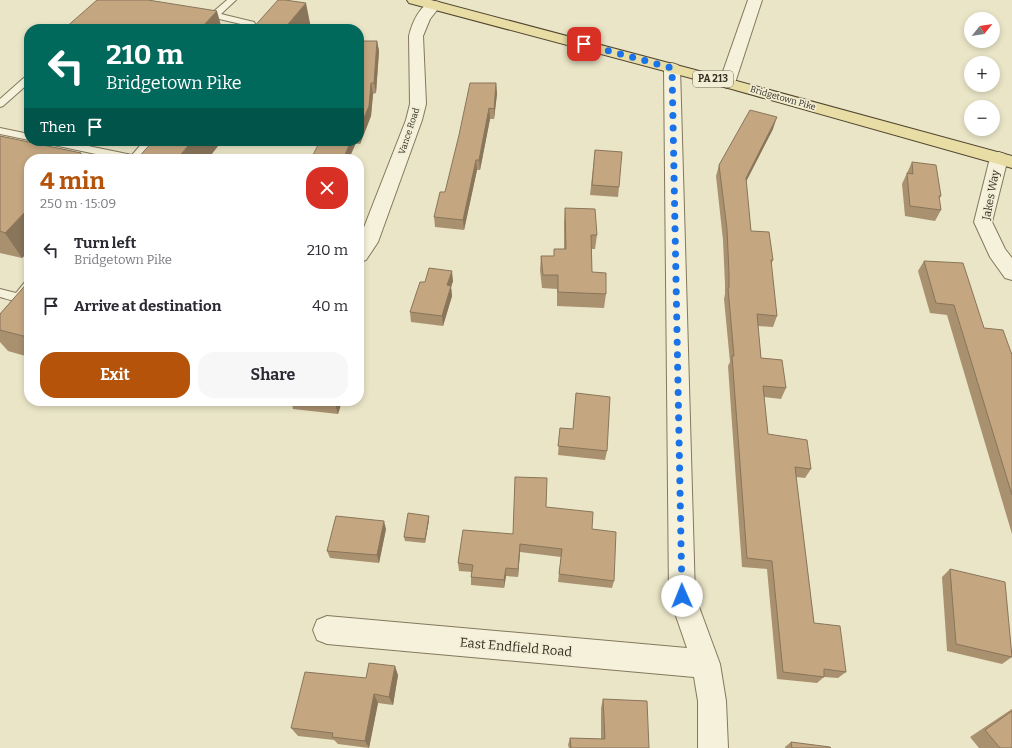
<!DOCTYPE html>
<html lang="en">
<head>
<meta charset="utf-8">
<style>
	body { margin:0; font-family:Bitter,serif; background:#f7f7f7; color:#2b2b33; height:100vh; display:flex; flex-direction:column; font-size:15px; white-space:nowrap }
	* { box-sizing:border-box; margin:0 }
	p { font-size:13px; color:#7c7c81 }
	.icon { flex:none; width:22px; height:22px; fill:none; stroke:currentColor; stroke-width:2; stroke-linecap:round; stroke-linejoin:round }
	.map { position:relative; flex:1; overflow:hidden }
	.details { position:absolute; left:24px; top:154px; width:340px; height:252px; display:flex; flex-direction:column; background:#fff; border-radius:16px; box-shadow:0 2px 6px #0003 }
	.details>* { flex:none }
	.banner { position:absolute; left:24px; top:24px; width:340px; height:122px; border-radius:16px; box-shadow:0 2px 6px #0003; background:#00695c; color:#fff; overflow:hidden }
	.needle { width:26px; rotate:60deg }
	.fabs { position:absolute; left:964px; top:12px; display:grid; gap:8px }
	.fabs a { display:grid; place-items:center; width:36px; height:36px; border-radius:50%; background:#fff; box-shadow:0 2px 6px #0003; font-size:20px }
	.pin { position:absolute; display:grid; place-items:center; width:34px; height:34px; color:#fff; margin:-17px; border-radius:8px; box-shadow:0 2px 6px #0006 }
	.me { position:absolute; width:44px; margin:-22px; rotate:359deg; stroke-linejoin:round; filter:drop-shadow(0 0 3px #0008) }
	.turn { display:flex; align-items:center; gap:14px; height:84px; padding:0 16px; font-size:18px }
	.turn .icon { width:52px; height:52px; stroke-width:2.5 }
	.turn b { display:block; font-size:28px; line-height:34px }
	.then { display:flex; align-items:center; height:38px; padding:0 16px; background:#0003; gap:8px; font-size:15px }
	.round { display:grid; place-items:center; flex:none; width:42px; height:42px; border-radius:16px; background:#f7f7f7 }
	.overview { display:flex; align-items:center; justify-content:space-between; height:68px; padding:0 16px }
	h1 { font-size:24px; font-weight:700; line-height:30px; color:#b45309 }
	.action { display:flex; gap:8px; margin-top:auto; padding:8px 16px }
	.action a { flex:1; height:46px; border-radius:16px; background:#b45309; color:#fff; font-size:16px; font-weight:700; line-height:46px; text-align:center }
	.action a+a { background:#f7f7f7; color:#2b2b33 }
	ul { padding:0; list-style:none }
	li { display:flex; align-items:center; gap:12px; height:56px; padding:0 16px }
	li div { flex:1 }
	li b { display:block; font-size:15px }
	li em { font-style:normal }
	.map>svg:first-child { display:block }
</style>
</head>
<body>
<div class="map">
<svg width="1012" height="748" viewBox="0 0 1012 748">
	<rect width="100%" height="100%" fill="#eae5c7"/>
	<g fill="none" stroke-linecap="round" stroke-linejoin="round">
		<defs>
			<g id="lane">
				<polygon points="227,0 236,0 221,14 254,22 255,24 252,29 243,29 245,25 215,18 200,17 196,14 200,11 213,12"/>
				<polygon points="29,75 29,83 3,106 0,107 0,99 26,76"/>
				<polygon points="0,128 29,134 29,140 0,134"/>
				<polygon points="44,141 64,141 132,155 144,141 154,141 140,159 119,159 49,144"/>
				<path d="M 29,281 C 29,307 21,303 0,297 L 0,289 L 16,293 L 25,282 Z"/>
			</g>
			<g id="street">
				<polygon points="748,0 762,0 735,83 733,86 727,88 721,86 719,83"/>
				<path d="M 434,1 L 439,2 L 441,5 L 430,19 L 423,36 L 426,104 L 422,120 L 378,242 L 366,260 L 359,262 L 359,240 L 406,120 L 410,104 L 409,36 C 412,23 420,4 434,1 Z"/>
				<polygon points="672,63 678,65 680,68 695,596 720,664 726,701 728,748 698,748 698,701 694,677 327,644 317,640 313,630 317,620 327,616 687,648 669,596 664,68 666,65"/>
				<polygon points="999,152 1005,154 1008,158 992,222 1005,249 1012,258 1012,280 1005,278 990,257 974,222 990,158 993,154"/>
			</g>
			<polygon id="primary" points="407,0 431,0 733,80 1012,156 1012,168 721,86 409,3"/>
		</defs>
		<use href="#lane" stroke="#84785e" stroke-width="2"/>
		<use href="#street" stroke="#84785e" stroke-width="2"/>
		<use href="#primary" stroke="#524632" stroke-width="2"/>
		<use href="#lane" fill="#f5f1da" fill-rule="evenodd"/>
		<use href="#street" fill="#f5f1da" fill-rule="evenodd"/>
		<use href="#primary" fill="#e8dda4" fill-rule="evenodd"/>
	</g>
	<g fill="#a9906f">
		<polygon points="359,41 377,41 379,51 376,93 373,94 371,116 360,144 320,141 359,141"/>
		<polygon points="496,83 497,94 494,119 490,119 480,170 477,170 464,230 435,227 434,217"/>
		<polygon points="773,129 746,182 751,231 773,260 771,265 777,316 773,327 758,326 761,358 786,388 781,399 764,397 768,434 811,469 805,478 796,477 814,623 846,672 838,678 824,677 817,683 777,679 767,569 742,567 728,366 730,362 724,299 725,294 725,284 723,240 716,176 719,165"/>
		<polygon points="0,136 81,153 85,159 29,159 29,251 22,258 0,253"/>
		<polygon points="595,150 619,187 618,197 590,195"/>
		<polygon points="912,162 941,196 939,199 941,210 935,221 905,216 902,184"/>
		<polygon points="565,208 597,235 595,249 591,249 592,272 606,294 604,308 557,306 557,289 542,288 540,270 541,256 554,256 564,249 564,222"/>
		<polygon points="924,261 984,328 1012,355 1012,534 947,315 930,313 918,271"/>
		<polygon points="29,281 29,357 8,351 0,342 0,314"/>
		<polygon points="453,281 451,287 452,296 443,326 411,322 410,312 425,282"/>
		<polygon points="576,393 607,451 605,460 558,455 560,428 573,429"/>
		<polygon points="264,401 342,401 338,414 293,409 292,405 272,403"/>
		<polygon points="546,507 592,529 614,581 612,588 558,582 561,557 520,552 518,577 506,576 504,588 471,585 471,577 472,572 459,571 458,563 513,534"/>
		<polygon points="429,516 429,520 425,543 405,541 404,537"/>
		<polygon points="386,529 379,563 330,558 327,551"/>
		<polygon points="950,569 1012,657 1002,664 947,651 942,577"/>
		<polygon points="398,675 393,705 378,703 369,748 338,744 334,740 298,736 291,728 366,678"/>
		<polygon points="603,699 649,748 569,748 568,745 570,738 601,739 601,708"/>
		<polygon points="1012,709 1012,748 979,748 970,737"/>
		<polygon points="791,742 831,748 785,748 785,747"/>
	</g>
	<g fill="#89755a">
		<polygon points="306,3 311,28 310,29 284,29"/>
		<polygon points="217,11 222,29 200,29"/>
		<polygon points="377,41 379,51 376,93 374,83"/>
		<polygon points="371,83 373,94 371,116 360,144 359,130"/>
		<polygon points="496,83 497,94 494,119 494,109"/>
		<polygon points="489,108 490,119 480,170 479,160"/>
		<polygon points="777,117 773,129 742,189 746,178"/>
		<polygon points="192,141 222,141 208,159 177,159"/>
		<polygon points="351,141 356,141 356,143 349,159 343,159"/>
		<polygon points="81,153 85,159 76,159"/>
		<polygon points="476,160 477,170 464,230 463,220"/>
		<polygon points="29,208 29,251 22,258 5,233"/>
		<polygon points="452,271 453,281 451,287 452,296 443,326 442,316 447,285"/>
		<polygon points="29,334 29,340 27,337"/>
		<polygon points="336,401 342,401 338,414 335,404"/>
		<polygon points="429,516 429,520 425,543 425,539"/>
		<polygon points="384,521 386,529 379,563 377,555"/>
		<polygon points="520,544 520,552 518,577 518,569"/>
		<polygon points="506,568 506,576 504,588 504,580"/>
		<polygon points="395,666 398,675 393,705 389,697"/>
		<polygon points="374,694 378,703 369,748 365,741"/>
	</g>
	<g fill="#c4a781" stroke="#89755a">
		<polygon points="97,0 148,0 217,11 200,29 64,29"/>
		<polygon points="278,0 285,0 306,3 284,29 252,29"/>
		<polygon points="359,41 377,41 374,83 371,83 369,106 359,130"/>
		<polygon points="470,83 496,83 494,109 489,108 479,160 476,160 463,220 434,217 440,192 445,192 459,135"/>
		<polygon points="750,110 777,117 746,178 751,231 769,232 773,260 771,260 777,316 757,314 761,358 782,360 786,388 763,386 768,434 807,440 811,469 795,467 814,623 840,626 846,672 824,669 824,677 783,672 772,561 747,558 732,356 734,356 728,288 729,288 729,273 727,229 719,165"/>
		<polygon points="0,136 81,153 76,159 29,159 29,208 5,233 0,231"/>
		<polygon points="153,141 192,141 177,159 137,159"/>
		<polygon points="320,141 351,141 343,159 311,159"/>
		<polygon points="595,150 622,152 619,187 592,185"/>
		<polygon points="912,162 936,165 941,196 939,196 941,210 910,206 907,173 913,174"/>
		<polygon points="565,208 595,209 597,235 591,235 592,272 606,273 606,294 558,292 558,275 543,275 541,256 554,256 554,249 566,249"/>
		<polygon points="924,261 963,263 984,328 1003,330 1012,355 1012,495 954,305 936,303"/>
		<polygon points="429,268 452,271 447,285 451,286 442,316 410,312 420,282 425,282"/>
		<polygon points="29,281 29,334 27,337 0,330 0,314"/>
		<polygon points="576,393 610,397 607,451 558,446 560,428 573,429"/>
		<polygon points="301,401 336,401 335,404"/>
		<polygon points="515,477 547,478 546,507 593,512 592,529 616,532 614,581 559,574 562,549 520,544 518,569 506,568 504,580 471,577 473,565 458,563 463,530 513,534"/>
		<polygon points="408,513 429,516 425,539 404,537"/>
		<polygon points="336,516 384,521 377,555 327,551"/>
		<polygon points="950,569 1005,582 1012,657 956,644"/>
		<polygon points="369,663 395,666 389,697 374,694 365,741 332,737 333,733 291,728 305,672 366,678"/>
		<polygon points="603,699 647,701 649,748 571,748 570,738 605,739"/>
		<polygon points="1012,711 1012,748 1000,748 985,730"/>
		<polygon points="791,742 830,747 831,748 792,748"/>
	</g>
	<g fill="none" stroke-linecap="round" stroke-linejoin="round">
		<polyline stroke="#1a73e8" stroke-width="7" stroke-dasharray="0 12.6" points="584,44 672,68 682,596"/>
	</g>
	<g text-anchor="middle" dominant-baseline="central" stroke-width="3.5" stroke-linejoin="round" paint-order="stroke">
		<g font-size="9" fill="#352e21" stroke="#f2eed6">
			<text transform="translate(783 98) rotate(16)">Bridgetown Pike</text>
			<text transform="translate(409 131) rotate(-72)">Vance Road</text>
		</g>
		<rect fill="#f2eed6" stroke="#6e6857" stroke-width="1" x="693" y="71" width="40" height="16" rx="3"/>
		<g font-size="10" font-weight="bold" fill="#352e21">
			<text x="713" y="79">PA 213</text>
		</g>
		<g font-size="11" fill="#352e21" stroke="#f2eed6">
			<text transform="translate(991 195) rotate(-79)">Jakes Way</text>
		</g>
		<g font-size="13" fill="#352e21" stroke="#f2eed6">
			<text transform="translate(516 647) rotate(5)">East Endfield Road</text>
		</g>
	</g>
</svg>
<div class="fabs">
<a><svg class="needle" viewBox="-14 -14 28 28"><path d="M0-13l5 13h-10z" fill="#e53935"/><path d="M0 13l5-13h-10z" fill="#7c7c81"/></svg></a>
<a>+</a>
<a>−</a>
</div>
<div class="pin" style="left:584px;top:44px;background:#d93025"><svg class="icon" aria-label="arrive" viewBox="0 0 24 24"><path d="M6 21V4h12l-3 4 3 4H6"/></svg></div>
<svg class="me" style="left:682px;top:596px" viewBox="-20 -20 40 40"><circle r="19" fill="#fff"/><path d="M0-13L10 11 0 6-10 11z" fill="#1a73e8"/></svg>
<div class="banner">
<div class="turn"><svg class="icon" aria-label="left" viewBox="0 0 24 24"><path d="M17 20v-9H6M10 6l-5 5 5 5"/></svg><div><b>210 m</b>Bridgetown Pike</div></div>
<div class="then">Then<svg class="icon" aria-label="arrive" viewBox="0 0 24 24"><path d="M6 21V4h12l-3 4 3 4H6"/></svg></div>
</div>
<section class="details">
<div class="overview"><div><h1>4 min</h1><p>250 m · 15:09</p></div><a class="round" style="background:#d93025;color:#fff"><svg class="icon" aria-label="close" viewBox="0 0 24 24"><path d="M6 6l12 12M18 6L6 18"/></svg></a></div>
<ul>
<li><svg class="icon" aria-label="left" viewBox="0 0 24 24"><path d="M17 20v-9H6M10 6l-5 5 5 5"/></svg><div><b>Turn left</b><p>Bridgetown Pike</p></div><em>210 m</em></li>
<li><svg class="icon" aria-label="arrive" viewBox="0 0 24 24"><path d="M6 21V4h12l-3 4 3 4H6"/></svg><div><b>Arrive at destination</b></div><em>40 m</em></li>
</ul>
<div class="action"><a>Exit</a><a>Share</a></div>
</section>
</div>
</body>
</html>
